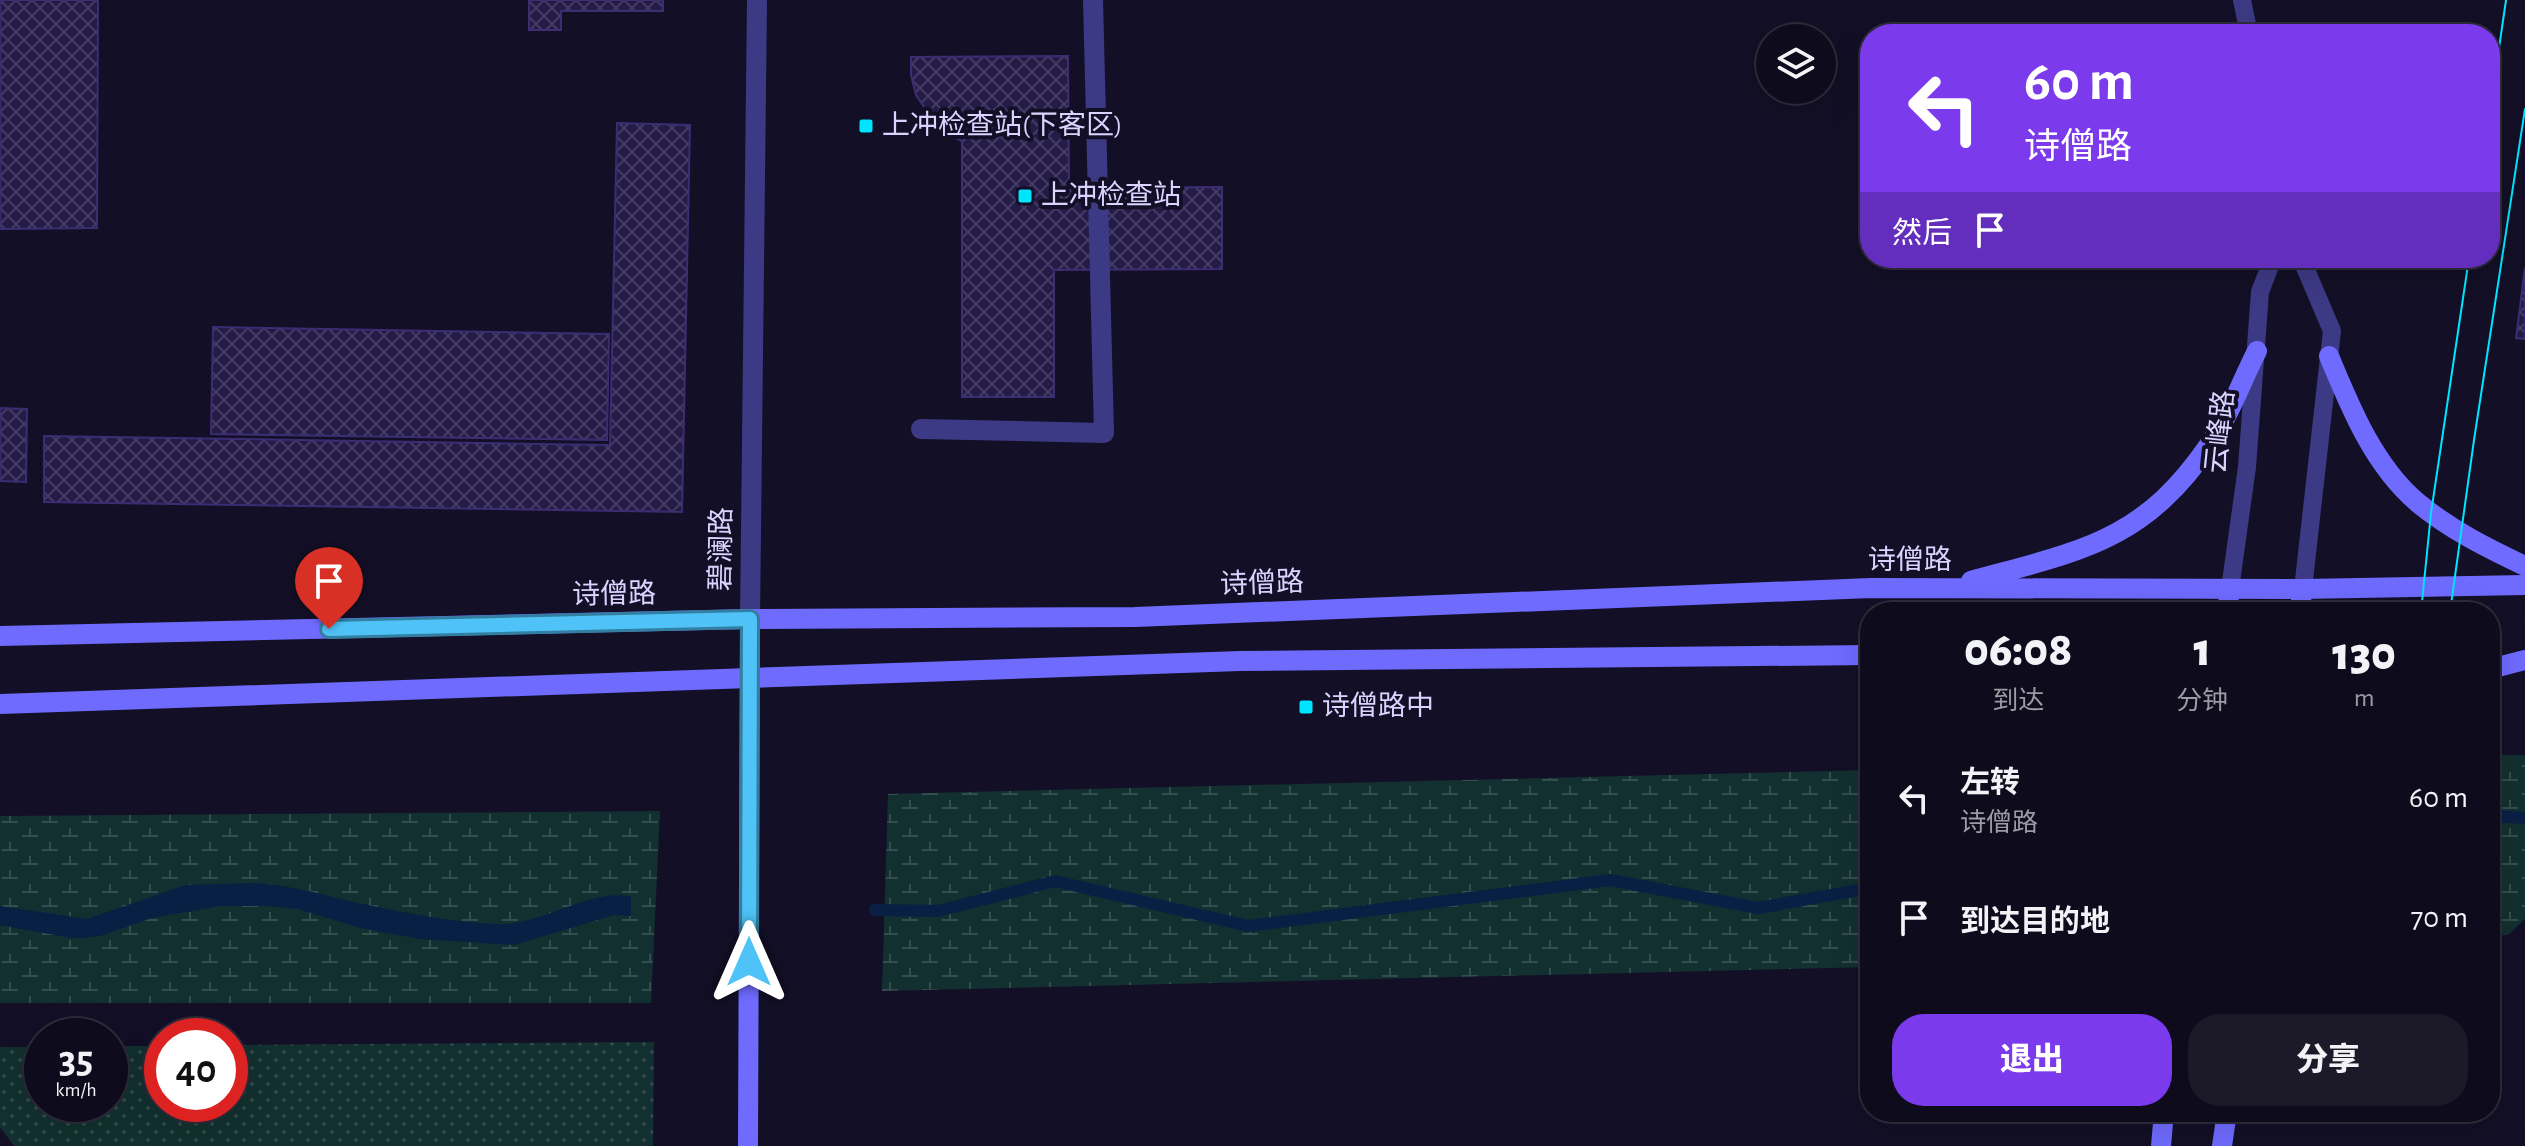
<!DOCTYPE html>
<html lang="zh">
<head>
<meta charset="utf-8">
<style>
	body { margin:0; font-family:"Alegreya Sans","Noto Sans SC",sans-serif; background:#1c1929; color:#f1f3f6; height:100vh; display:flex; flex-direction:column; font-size:30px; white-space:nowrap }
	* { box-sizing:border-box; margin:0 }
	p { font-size:26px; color:#9b9ba3 }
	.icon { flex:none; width:44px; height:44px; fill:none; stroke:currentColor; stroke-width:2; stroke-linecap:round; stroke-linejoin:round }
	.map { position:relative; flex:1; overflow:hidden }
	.panel { position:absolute; left:1860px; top:602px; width:640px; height:520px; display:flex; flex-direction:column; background:#0e0b1c; border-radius:32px; box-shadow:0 8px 32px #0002,0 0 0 2px #2e2b3b }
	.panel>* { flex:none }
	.hud { position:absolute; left:1860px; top:24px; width:640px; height:244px; border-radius:32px; box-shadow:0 8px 32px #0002,0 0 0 2px #2e2b3b; background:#7c3aed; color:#fff; overflow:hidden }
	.fabs { position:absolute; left:1756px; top:24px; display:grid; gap:16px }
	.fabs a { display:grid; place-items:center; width:80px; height:80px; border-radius:50%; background:#0e0b1c; box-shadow:0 8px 32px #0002,0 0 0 2px #2e2b3b; font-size:40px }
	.speed { position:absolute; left:24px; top:1018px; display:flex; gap:16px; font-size:40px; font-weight:700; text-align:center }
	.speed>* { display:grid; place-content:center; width:104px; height:104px; border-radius:50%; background:#0e0b1c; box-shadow:0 8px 32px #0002,0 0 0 2px #2e2b3b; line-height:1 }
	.speed small { font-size:20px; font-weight:400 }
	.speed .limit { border:12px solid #d22; background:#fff; color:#111 }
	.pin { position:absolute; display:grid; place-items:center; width:68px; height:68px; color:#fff; margin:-82px -34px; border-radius:50% 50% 50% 0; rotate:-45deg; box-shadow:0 0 8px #0007 }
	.pin .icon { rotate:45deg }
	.me { position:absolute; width:88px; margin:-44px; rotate:0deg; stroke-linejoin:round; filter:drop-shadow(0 0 6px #0008) }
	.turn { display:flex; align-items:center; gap:28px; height:168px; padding:0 32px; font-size:36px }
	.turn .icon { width:104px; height:104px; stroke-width:2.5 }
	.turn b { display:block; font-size:56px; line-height:68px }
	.then { display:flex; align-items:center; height:76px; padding:0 32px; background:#0003; gap:16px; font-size:30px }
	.eta { display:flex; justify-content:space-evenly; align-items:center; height:136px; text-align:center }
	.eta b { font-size:48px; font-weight:800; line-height:56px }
	.cta { display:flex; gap:16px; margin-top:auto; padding:16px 32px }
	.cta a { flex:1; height:92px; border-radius:32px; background:#7c3aed; color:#fff; font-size:32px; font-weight:800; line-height:92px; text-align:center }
	.cta a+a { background:#1c1929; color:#f1f3f6 }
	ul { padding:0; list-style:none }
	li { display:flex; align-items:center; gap:24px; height:120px; padding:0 32px }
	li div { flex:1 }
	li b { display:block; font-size:30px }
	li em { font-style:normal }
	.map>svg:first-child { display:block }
</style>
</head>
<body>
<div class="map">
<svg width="2525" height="1146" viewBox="0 0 2525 1146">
	<defs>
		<pattern id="grass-dots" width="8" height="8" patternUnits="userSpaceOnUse" patternTransform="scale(2)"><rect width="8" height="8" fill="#12302f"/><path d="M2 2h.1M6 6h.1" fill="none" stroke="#344d4e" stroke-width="1.8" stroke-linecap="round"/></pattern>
		<pattern id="wetland-marsh" width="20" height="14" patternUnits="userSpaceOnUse" patternTransform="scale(2)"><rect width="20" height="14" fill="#12302f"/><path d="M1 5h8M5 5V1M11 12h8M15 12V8" fill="none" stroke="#344d4e"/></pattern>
		<pattern id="building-cross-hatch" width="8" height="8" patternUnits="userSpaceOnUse" patternTransform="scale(2)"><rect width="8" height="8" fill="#241b47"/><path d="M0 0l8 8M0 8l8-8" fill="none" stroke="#433b63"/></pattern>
	</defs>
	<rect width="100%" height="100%" fill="#130f26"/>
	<polygon fill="url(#grass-dots)" points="654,1042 653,1146 14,1146 0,1127 0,1047 42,1047 42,1104 110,1104 110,1046 162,1046 162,1104 230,1104 230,1045"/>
	<g fill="url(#wetland-marsh)">
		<polygon points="2490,755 2525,755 2525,919 2508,935 2490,936"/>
		<polygon points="1870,770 1870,967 882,991 888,794"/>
		<polygon points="660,811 651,1003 0,1003 0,816"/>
	</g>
	<path fill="#0a1f44" d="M 255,883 C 292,885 327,896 363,904 C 406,913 452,922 495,924 C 544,926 583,890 631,896 L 631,916 L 614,915 L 514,945 L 420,939 L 360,928 L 298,909 L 266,906 L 220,906 L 152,918 L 100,936 L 85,938 L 71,938 L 0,925 L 0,906 L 87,919 L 186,885 Z"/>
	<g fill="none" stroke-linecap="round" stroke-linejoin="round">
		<g stroke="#0a1f44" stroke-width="12">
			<polyline points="2490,816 2525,818"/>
			<polyline points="875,910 938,911 1055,881 1248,926 1610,880 1758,908 1870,888"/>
		</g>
	</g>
	<g fill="url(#building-cross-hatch)" stroke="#3b2d73" stroke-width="2">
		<polygon points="0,0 98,0 97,228 0,229"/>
		<polygon points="529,0 663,0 663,11 561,11 561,30 529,30"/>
		<polygon points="1068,56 1069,188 1222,187 1222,269 1054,270 1054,397 962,397 962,141 947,134 935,123 916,95 911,75 911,57"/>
		<polygon points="617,123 690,125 682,512 44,502 44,436 610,445"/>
		<polygon points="2525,268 2525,339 2516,338"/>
		<polygon points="213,327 609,334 607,440 211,434"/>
		<polygon points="0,408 27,409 26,482 0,481"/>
	</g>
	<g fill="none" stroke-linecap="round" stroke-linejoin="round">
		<g stroke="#3d3a85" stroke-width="18">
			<polyline points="2242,0 2249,34"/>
			<polyline points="2301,258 2332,331 2303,589"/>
			<polyline points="2230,589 2247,467 2260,292 2273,258"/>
		</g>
		<g stroke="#3d3a85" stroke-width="20">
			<polyline points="921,429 1104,433 1093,0"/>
			<polyline points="750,619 757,0"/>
		</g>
		<g stroke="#6f6bff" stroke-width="20">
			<path d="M 2329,356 C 2350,407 2374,466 2418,503 C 2451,530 2487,548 2525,566"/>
			<path d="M 1971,581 C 2079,551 2142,543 2209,445 C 2229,417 2241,382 2257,351"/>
			<polyline points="2227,612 2230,589"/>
			<polyline points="2299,612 2303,589"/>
			<polyline points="0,636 750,619 1135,617 1871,588 2303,589 2525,585"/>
			<polyline points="2490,669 2525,660"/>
			<polyline points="0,704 1240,661 1870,655"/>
			<polyline points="748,1146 750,619"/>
			<polyline points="2161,1146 2164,1112"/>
			<polyline points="2222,1146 2227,1112"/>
		</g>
		<g stroke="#00e5ff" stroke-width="2">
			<polyline points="2490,110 2506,0"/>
			<polyline points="2421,612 2431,513 2469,258"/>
			<polyline points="2450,612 2474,440 2525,109"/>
		</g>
	</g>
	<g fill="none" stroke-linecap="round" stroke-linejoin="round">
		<defs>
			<polyline id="route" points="329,629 750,619 749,962"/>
		</defs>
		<use href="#route" stroke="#337fa1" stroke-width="20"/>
		<use href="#route" stroke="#4fc3f7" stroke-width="14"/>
	</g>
	<g fill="#00e5ff" stroke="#130f26" stroke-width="3">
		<rect x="858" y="118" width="16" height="16" rx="4"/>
		<rect x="1017" y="188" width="16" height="16" rx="4"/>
		<rect x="1298" y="699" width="16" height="16" rx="4"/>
	</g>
	<g text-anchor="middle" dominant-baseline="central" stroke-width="8" stroke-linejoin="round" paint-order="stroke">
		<g font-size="28" fill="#d9d4ff" stroke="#130f26" text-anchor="start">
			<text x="882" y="126">上冲检查站(下客区)</text>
			<text x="1041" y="196">上冲检查站</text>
			<text x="1322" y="707">诗僧路中</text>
		</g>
		<g font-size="28" fill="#d9d4ff" stroke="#130f26">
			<text transform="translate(2221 432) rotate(-84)">云峰路</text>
			<text transform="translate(722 549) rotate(-89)">碧澜路</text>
			<text x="1910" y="561">诗僧路</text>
			<text transform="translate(1262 584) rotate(-2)">诗僧路</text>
			<text transform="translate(614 595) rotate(-1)">诗僧路</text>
		</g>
	</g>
</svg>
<div class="fabs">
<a><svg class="icon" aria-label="layers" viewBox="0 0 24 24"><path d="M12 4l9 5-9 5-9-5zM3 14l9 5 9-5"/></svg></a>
</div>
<div class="speed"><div>35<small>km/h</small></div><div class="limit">40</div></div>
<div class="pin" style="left:329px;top:629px;background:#d93025"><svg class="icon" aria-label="arrive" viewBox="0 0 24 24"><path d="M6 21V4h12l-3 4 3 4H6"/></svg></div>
<svg class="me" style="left:749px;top:962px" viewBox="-20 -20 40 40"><path d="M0-17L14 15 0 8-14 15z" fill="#4fc3f7" stroke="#fff" stroke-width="4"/></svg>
<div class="hud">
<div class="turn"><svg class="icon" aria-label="left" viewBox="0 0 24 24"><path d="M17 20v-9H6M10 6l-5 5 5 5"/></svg><div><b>60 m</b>诗僧路</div></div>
<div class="then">然后<svg class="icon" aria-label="arrive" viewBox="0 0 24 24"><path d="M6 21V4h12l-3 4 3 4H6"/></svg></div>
</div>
<section class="panel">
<div class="eta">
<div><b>06:08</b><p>到达</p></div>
<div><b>1</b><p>分钟</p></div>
<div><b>130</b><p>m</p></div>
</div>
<ul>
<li><svg class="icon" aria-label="left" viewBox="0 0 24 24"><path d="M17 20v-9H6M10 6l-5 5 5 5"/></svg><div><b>左转</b><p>诗僧路</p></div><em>60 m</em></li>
<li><svg class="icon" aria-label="arrive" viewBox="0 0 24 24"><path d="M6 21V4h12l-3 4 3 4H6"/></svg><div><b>到达目的地</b></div><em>70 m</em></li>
</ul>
<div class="cta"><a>退出</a><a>分享</a></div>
</section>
</div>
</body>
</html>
